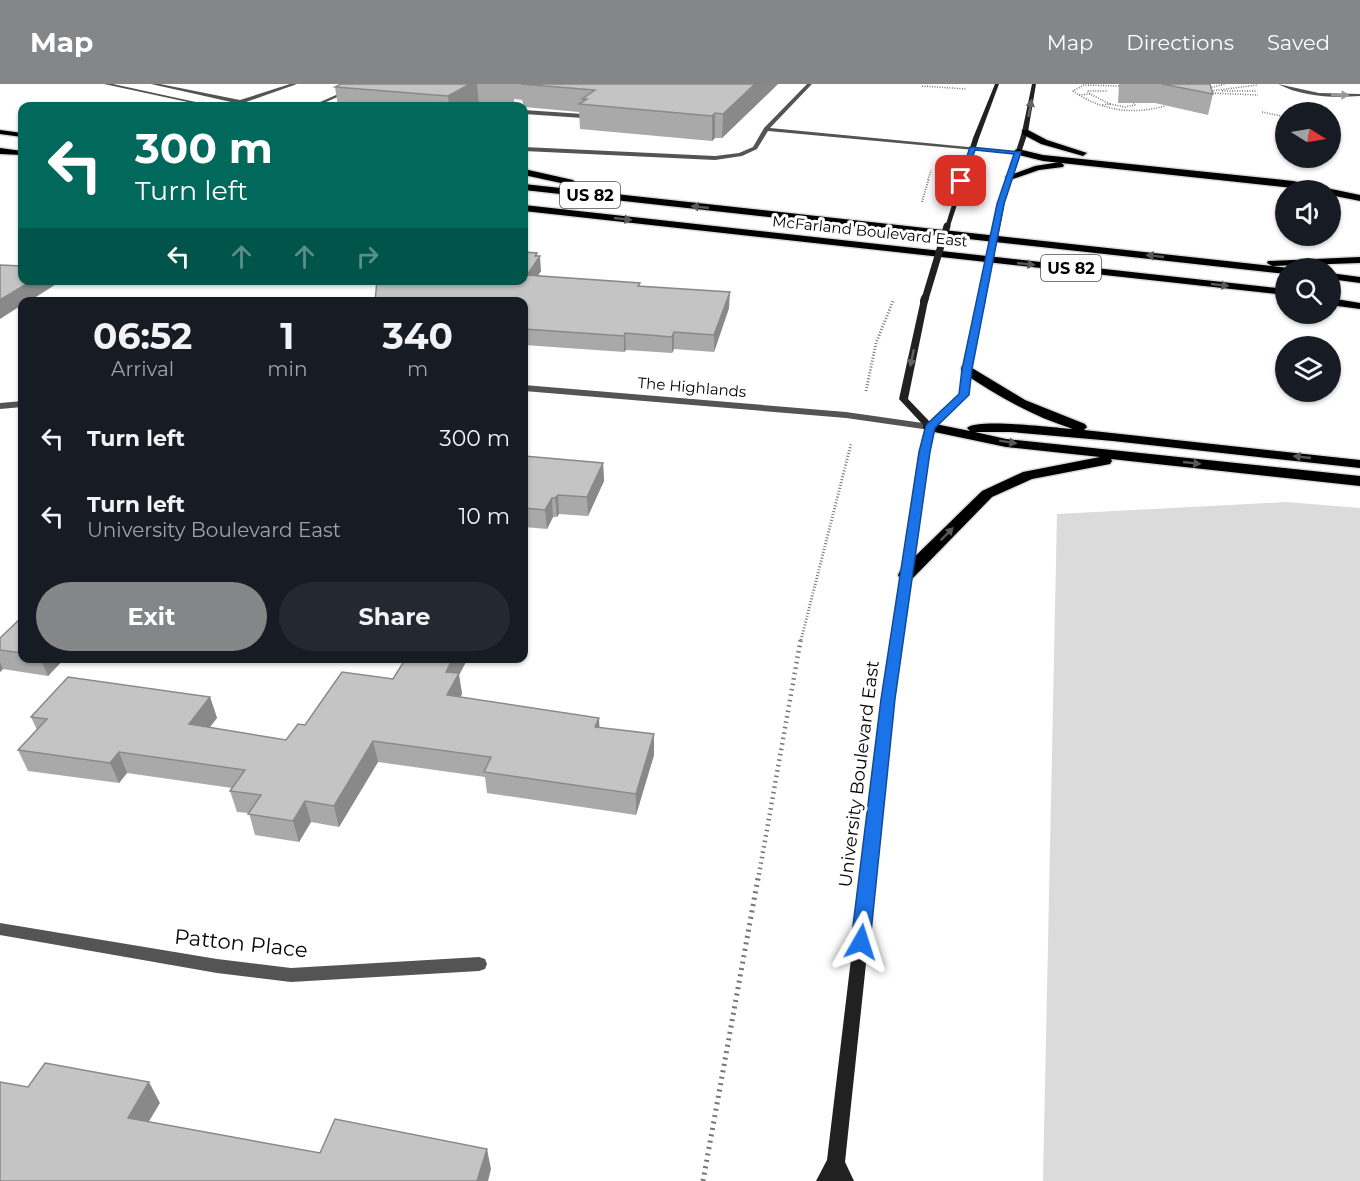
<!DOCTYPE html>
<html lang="en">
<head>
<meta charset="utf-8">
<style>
	body { margin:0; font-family:Montserrat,sans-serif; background:#242831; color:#f1f3f6; height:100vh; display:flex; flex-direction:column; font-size:22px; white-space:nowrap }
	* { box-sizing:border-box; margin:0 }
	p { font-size:20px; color:#9ea1a6 }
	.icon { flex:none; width:33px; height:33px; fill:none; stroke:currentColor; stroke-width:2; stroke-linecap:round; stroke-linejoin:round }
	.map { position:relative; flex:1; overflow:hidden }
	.drawer { position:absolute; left:18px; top:213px; width:510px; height:366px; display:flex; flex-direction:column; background:#171b24; border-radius:12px; box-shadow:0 2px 4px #0004 }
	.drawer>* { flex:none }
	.top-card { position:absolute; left:18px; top:18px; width:510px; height:183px; border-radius:12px; box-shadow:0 2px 4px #0004; background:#00695c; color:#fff; overflow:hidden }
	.needle { width:39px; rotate:101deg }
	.tools { position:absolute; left:1275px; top:18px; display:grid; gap:12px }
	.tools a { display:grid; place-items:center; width:66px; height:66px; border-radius:50%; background:#171b24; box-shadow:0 2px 4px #0004; font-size:30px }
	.pin { position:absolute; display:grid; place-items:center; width:51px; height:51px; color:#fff; margin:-26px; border-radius:12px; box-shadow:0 3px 9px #0006 }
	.me { position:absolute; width:66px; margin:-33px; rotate:6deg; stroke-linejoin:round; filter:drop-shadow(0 0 4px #0008) }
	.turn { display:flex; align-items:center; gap:21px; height:126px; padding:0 18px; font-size:27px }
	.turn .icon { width:78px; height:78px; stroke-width:2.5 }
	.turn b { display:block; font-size:42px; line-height:51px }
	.lanes { display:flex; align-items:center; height:57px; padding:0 18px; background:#0003; justify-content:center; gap:30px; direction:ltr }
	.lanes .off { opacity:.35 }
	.eta { display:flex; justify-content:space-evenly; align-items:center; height:102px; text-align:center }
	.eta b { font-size:36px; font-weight:700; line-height:42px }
	.action { display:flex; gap:12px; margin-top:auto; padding:12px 18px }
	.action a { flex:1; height:69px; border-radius:36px; background:#858687; color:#fff; font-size:24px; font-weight:700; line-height:69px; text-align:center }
	.action a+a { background:#242831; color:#f1f3f6 }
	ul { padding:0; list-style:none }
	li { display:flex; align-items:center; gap:18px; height:78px; padding:0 18px }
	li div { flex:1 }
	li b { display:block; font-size:22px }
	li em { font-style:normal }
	header { display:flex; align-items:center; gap:36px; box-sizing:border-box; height:84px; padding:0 30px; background:#858687; color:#fff }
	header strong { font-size:28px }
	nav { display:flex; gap:33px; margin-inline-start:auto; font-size:21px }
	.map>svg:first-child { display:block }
</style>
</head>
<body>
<header>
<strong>Map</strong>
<nav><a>Map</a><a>Directions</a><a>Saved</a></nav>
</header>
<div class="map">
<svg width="1360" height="1097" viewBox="0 0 1360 1097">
	<rect width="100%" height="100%" fill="#fff"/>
	<polygon fill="#dbdbdb" points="1287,418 1360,424 1360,1097 1043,1097 1057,430"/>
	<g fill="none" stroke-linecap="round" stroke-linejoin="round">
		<defs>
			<g id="motorway">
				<polygon points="0,46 22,49 22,53 0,50"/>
				<polygon points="1022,46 1028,46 1047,56 1087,69 1083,72 1041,60 1022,50"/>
				<polygon points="0,64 22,67 22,71 0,70"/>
				<polygon points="1018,65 1043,71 1293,97 1360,111 1360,117 1330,111 1330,106 1311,106 1043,77 1015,70 1015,66"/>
				<polygon points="1060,78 1064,81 1063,83 1039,86 1010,96 1005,93 1035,82"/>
				<polygon points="524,85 573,96 575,98 570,101 524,91"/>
				<polygon points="524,100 1272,182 1267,179 1268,177 1360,173 1360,179 1272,182 1289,184 1286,184 1286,190 524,106"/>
				<polygon points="524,121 1286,205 1286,211 524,127"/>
				<polygon points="1330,189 1360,193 1360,199 1330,195"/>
				<polygon points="1330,214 1360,219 1360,225 1330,221"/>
				<path d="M 967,281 L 1025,316 L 1085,340 L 1087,343 L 1084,346 L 1360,376 L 1360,384 L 1113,357 L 1011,348 L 975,348 L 1006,355 L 1360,392 L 1360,402 L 1111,375 L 1112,377 L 1110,380 L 1032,395 L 992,413 L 912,495 L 900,495 L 898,491 L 900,487 L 982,407 L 1023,388 L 1100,373 L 1006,363 L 925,346 L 923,343 L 925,340 L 930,339 L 970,347 L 967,344 C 978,334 1055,344 1073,345 C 1032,332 997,312 962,288 L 961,285 L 962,282 Z"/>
			</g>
		</defs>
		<use href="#motorway" stroke="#dbdbdb" stroke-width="3"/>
		<g stroke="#767676" stroke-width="1.5" stroke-dasharray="1 1.5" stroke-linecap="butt">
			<polyline points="922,2 966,5"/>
			<path d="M 1119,2 L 1084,1 L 1073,7 C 1102,27 1132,31 1165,22"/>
			<polyline points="1209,4 1225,0"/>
			<polyline points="1211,7 1257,1"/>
			<polyline points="1222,7 1256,7"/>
			<polyline points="1210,9 1258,11"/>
			<polyline points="1090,10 1087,7 1108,7"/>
			<polyline points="1079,11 1090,10 1110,20 1101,21"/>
			<polyline points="1110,20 1125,23 1135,21 1133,18"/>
			<polyline points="1262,28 1286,33"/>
			<polyline points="928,96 931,86"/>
		</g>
		<polyline stroke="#767676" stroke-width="2" stroke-dasharray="1 1.5" stroke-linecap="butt" points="922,118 929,94"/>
		<g stroke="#767676" stroke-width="3" stroke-dasharray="1 2" stroke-linecap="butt">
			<polyline points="866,307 876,259 893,217"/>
			<polyline points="801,556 851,360"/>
		</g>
		<polyline stroke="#767676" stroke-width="4.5" stroke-dasharray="1.5 4" stroke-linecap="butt" points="758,796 801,554"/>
		<polyline stroke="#767676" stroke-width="5" stroke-dasharray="2 4.5" stroke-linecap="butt" points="703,1097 758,794"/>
		<g fill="#545454" fill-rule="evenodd">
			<polygon points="104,0 113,0 214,22 206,22"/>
			<polygon points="151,0 160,0 240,16 290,0 297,0 246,18 263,22 240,20"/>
			<polygon points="361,0 367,0 317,22 311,22"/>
			<polygon points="807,0 812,0 770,44 1021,68 1018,70 768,47 757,65 742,72 715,76 524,67 524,63 715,72 739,69 753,63 764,44"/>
			<path d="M 1278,0 L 1319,9 L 1360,10 L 1360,12 C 1333,14 1302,13 1278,0 Z"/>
			<polygon points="524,26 583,30 586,32 583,34 524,30"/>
		</g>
		<g fill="#545454" fill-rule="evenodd">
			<polygon points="524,301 846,328 930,340 935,343 930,346 846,334 524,307"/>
			<polygon points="22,317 22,323 0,325 0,319"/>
			<polygon points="0,839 217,875 291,884 479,873 485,875 487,880 485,885 479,887 291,898 217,889 0,851"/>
		</g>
		<g fill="#212121" fill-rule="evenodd">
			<polygon points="995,0 999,0 979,54 950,142 945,143 973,54"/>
			<polygon points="1032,0 1036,0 1028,48 1004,120 999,121 1022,48"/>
			<polygon points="921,215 928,217 908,315 930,338 960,310 963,285 977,220 981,218 985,220 971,285 968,311 934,344 929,367 894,615 845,1078 854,1097 816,1097 827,1076 882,615 919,367 925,343 899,315"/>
		</g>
		<use href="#motorway" fill="#000" fill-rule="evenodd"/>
		<g stroke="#212121" stroke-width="7">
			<polyline points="925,215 947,142"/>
			<polyline points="982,215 1001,120"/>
		</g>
		<g stroke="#212121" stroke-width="8">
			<polyline points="924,217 925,214"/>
			<polyline points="981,220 982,214"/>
		</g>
	</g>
	<g fill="#a9a9a9">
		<polygon points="341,0 778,0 722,54 715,54 712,57 580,45 579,28 524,23 522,16 514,15 515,22 479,20 474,22 338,22 335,3"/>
		<polygon points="1119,0 1210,0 1213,10 1208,31 1155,19 1118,19"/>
		<polygon points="537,169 541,187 538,192 640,202 729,224 714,268 674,265 672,269 626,266 624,268 524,261 524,218 468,197"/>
		<polygon points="524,372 603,379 604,397 588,432 559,430 557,433 553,433 547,445 524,443"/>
		<polygon points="22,533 22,574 65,574 48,592 3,585 0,588 0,554"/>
		<polygon points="406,574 468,574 459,591 462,610 460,613 599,634 599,643 654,671 636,731 487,709 485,693 378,678 339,743 311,738 299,758 255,751 249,729 237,728 230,707 232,704 127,689 119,699 28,687 18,666 37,646 31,633 210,613 217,634 209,644 286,656 305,641 393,595"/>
	</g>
	<g fill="#898989">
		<polygon points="470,0 477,0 479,20 474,22 449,22 448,12"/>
		<polygon points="755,0 778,0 722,54 723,30"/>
		<polygon points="715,29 715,54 712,57 712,32"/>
		<polygon points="537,169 537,176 540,172 541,187 528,206 527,191"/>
		<polygon points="33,196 57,196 58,199 28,218 22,218 22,221 0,235 0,216"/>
		<polygon points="730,208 729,224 714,268 714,251"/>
		<polygon points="674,248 674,265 672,269 672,253"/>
		<polygon points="625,249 626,266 624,268 624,252"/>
		<polygon points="603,379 604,397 588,432 587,413"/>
		<polygon points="558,411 559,430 557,433 555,414"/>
		<polygon points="552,414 553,433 547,445 545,426"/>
		<polygon points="40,574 65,574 48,592"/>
		<polygon points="453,574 468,574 459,591 462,610 450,632 447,611 446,588"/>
		<polygon points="0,578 3,585 0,588"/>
		<polygon points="210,613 217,634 196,661 189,640"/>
		<polygon points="599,634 600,654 595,643"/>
		<polygon points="654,650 654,671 636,731 636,710"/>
		<polygon points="373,657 378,678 339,743 334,722"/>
		<polygon points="119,668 127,689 119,699 110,679"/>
		<polygon points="305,717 311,738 299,758 293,737"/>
		<polygon points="149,998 160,1019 139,1054 128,1034"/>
		<polygon points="487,1065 491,1085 488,1097 477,1097"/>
	</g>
	<g fill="#c4c4c4" stroke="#898989" stroke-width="1.5">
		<polygon points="341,0 470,0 448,12 335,3"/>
		<polygon points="521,0 755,0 723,30 715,29 712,32 579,20 587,15 582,15 595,6"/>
		<polygon points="1162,0 1210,0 1213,10"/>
		<polygon points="524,168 537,169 535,172 540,172 527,191 640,199 638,202 730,208 714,251 674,248 672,253 625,249 624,252 524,245 524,218 375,218 377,196 524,196"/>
		<polygon points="0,181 22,182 22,196 33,196 0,216"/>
		<polygon points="524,372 603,379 587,413 558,411 555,414 552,414 545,426 524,424"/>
		<polygon points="22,533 22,569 0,566 0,554"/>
		<polygon points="406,574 453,574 446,588 459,589 447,611 599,634 595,643 654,650 636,710 484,688 491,673 373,657 334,722 305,717 293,737 248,730 261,711 230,707 245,686 119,668 110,679 18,666 47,635 31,633 68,593 210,613 189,640 286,656 298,640 305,641 342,588 393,595"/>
		<polygon points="45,979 149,998 128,1034 320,1069 335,1035 487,1065 477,1097 0,1097 0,998 28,1003"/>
	</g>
	<defs><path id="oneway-solid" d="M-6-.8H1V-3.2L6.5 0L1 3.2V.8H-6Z" transform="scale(1.5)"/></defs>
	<use fill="#989898" href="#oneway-solid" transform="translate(1340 11) rotate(2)"/>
	<g fill="#646464">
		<use href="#oneway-solid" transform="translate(1030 24) rotate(-79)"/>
		<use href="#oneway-solid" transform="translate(912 274) rotate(102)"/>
	</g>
	<g fill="#595959">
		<use href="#oneway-solid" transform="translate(700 123) rotate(-174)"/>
		<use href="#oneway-solid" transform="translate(623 135) rotate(6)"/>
		<use href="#oneway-solid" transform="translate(1155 172) rotate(-174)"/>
		<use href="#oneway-solid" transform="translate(1026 180) rotate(6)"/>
		<use href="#oneway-solid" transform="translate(1220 201) rotate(6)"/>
		<use href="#oneway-solid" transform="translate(1008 358) rotate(9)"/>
		<use href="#oneway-solid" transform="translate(1302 373) rotate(-174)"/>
		<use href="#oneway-solid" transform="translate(1192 379) rotate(6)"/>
		<use href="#oneway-solid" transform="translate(947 450) rotate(-45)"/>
	</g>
	<polygon fill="#1a73e8" stroke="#114b97" stroke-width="1.5" points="970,63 1021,68 1004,120 972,285 969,311 935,344 930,368 895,615 870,858 867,864 861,866 854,864 851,858 881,615 919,368 926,341 959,310 962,285 997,120 1014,70 975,66 964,97 958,99"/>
	<g text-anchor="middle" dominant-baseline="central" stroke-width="6" stroke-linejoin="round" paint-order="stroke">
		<g font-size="15" fill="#000" stroke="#fff">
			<text transform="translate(870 147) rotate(6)">McFarland Boulevard East</text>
			<text transform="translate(692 303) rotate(5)">The Highlands</text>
		</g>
		<g fill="#fff" stroke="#4c4c4c" stroke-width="1.5">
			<rect x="560" y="98" width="60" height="26" rx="4.5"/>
			<rect x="1041" y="171" width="60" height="26" rx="4.5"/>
		</g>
		<g font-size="16" font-weight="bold" fill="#000">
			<text x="590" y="111">US 82</text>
			<text x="1071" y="184">US 82</text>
		</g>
		<g font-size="18" fill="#000" stroke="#fff">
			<text transform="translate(859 690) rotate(-83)">University Boulevard East</text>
		</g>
		<g font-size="21" fill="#000" stroke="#fff">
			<text transform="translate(241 859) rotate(6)">Patton Place</text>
		</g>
	</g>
</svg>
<div class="tools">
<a><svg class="needle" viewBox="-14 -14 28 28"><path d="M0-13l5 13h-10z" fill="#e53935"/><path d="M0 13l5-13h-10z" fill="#9ea1a6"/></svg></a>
<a><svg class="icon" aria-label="sound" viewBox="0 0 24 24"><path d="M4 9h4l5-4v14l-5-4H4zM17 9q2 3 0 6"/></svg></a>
<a><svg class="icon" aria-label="search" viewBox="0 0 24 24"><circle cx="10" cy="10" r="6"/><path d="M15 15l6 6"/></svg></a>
<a><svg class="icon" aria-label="layers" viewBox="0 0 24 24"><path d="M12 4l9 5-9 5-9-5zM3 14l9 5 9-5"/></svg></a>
</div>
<div class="pin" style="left:961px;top:97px;background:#d93025"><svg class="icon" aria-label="arrive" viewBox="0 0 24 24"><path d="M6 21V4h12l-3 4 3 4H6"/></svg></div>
<svg class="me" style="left:861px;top:858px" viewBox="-20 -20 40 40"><path d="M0-17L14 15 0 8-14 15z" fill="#1a73e8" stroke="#fff" stroke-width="4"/></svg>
<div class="top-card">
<div class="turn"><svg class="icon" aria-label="left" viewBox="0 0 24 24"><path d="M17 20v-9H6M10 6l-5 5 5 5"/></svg><div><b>300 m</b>Turn left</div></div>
<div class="lanes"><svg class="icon" aria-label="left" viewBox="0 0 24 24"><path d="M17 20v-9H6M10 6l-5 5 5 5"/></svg><svg class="icon off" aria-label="ahead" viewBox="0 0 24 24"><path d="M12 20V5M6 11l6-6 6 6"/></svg><svg class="icon off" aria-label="ahead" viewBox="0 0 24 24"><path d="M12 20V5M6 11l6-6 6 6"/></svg><svg class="icon off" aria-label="right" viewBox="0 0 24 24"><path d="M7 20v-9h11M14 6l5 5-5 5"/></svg></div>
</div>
<section class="drawer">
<div class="eta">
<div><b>06:52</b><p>Arrival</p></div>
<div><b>1</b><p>min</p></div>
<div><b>340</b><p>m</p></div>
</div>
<ul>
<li><svg class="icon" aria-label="left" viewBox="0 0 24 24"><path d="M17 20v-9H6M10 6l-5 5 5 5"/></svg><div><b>Turn left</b></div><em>300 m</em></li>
<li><svg class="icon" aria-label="left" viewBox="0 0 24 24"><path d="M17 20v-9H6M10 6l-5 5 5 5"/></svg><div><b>Turn left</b><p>University Boulevard East</p></div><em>10 m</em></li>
</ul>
<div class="action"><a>Exit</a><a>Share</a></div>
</section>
</div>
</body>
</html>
